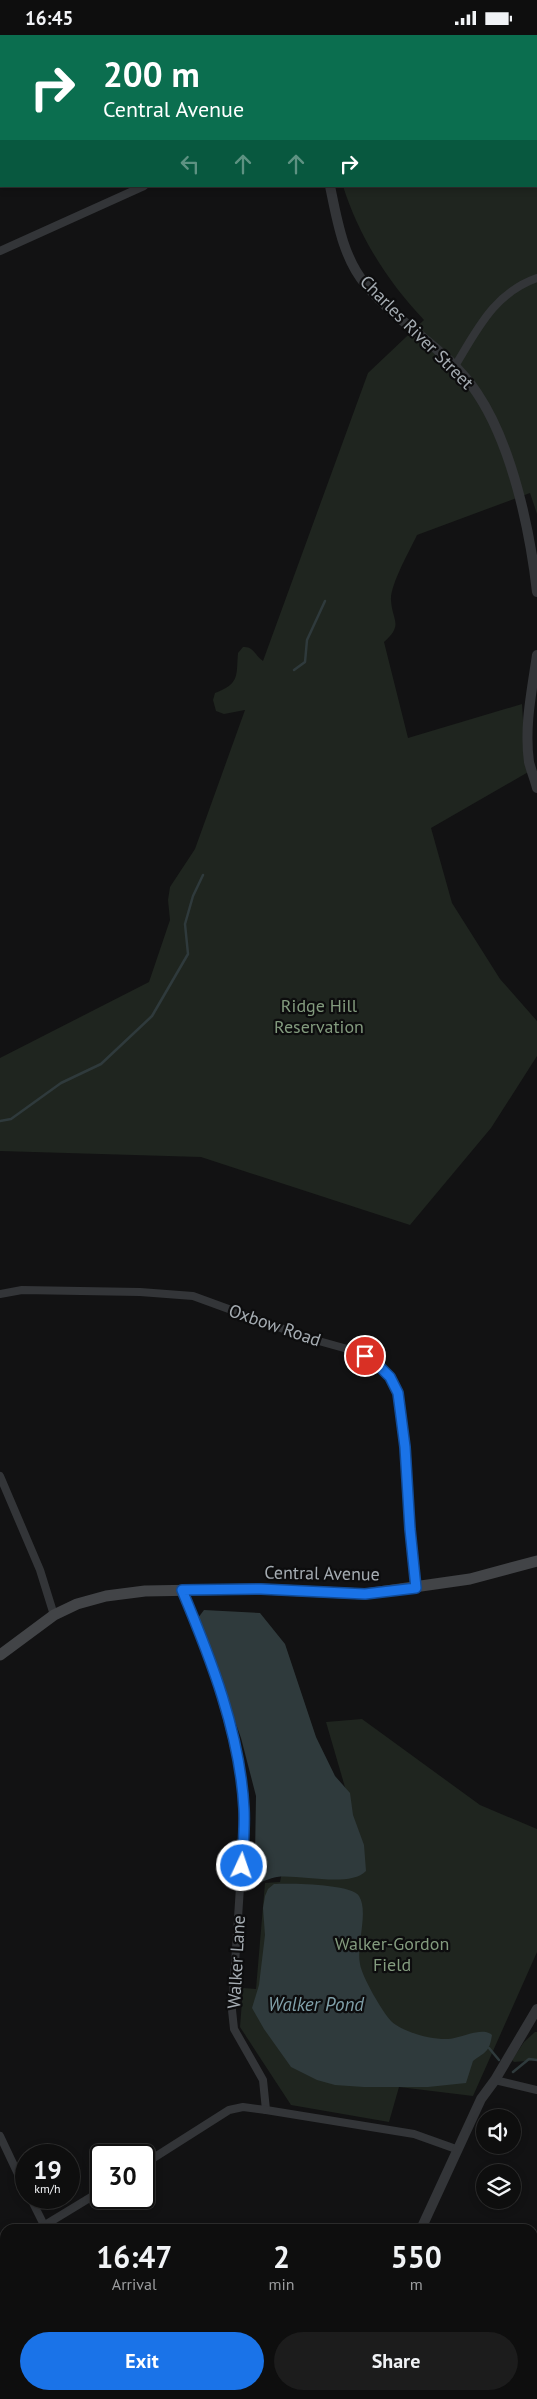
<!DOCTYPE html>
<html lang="en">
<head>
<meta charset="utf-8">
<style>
	body { margin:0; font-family:"PT Sans",sans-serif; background:#1c1c1c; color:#f1f3f6; height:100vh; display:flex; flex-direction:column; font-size:19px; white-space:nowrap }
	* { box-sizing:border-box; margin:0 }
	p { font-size:16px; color:#9b9c9e }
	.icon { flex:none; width:28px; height:28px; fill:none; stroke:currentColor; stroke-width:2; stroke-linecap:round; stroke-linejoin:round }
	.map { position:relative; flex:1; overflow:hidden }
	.panel { position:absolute; left:0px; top:2189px; width:538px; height:176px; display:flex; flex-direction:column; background:#0e0e0e; border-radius:15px 15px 0 0; box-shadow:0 2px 8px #0003,0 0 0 1px #2e2e2e }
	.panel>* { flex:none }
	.top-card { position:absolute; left:0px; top:0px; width:538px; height:152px; box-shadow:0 2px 8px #0003,0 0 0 1px #2e2e2e; background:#0b6e4f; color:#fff; overflow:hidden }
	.tools { position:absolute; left:476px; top:2074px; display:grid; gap:10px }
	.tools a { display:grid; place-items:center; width:45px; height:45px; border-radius:50%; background:#0e0e0e; box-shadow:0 2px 8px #0003,0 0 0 1px #2e2e2e; font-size:25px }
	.speed { position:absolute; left:15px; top:2109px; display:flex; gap:10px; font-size:25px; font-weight:700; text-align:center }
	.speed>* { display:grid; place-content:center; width:65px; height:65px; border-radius:50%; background:#0e0e0e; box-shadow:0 2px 8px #0003,0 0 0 1px #2e2e2e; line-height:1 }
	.speed small { font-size:12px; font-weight:400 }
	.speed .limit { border:2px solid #111; border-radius:8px; background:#fff; color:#111 }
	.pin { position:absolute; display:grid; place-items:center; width:42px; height:42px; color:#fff; margin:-21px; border:2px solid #fff; border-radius:50%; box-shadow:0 1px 5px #0007 }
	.me { position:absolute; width:55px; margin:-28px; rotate:3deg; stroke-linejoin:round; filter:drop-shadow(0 0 4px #0008) }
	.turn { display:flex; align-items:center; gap:18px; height:105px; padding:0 20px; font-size:22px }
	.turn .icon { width:65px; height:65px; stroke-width:2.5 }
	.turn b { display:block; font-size:35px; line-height:42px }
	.lanes { display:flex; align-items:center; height:48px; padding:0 20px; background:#0003; justify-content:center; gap:25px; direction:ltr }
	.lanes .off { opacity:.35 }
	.eta { display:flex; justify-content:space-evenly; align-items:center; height:85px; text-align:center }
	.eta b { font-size:30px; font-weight:700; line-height:35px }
	.button { display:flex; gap:10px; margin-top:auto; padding:10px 20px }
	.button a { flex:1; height:58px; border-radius:30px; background:#1a73e8; color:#fff; font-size:20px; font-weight:700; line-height:58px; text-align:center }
	.button a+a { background:#1c1c1c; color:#f1f3f6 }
	.status { display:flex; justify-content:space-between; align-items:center; height:35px; padding:0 25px; background:#0e0e0e; direction:ltr }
	.status svg { height:14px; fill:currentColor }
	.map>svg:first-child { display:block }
</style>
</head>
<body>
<div class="status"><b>16:45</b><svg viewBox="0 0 49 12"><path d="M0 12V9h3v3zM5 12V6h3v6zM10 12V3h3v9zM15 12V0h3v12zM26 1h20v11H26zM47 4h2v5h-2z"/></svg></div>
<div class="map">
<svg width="537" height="2364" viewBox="0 0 537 2364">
	<rect width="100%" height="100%" fill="#121213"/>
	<g fill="#1f251f">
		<path d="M 333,0 L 537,0 L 537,479 L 530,458 L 417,500 C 410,515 390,550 391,565 C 392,586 404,589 384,607 L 408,703 L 522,669 L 524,702 L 530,736 L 431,793 L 452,868 L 500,944 L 537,986 L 537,1021 L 491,1093 L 410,1190 L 201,1122 L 0,1116 L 0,1023 L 149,947 L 170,885 L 168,865 L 170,852 L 195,814 L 245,675 L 224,679 L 216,676 L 213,665 L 215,658 C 240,648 236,642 238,618 L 243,612 C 254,611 255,621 263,626 L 368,338 L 424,285 C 388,247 359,202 343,151 L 536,151 L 536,1 Z"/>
		<polygon points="362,1684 480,1770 537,1794 537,1917 473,2061 399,2052 389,2087 291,2070 240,1992 243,1953 256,1954 265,1848 280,1847 302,1743 347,1759 326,1687"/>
		<polygon points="535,1997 537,1997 537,2025 514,2027 512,2025 524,2007"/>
		<polygon points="537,2219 537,2364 478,2364 471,2360 532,2360 532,2220"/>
		<polygon points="0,2243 5,2247 5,2306 0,2301"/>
	</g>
	<g fill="#2f3a3c">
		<path d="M 204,1575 L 260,1578 L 285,1609 L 316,1702 L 335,1741 L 350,1758 L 353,1780 L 364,1810 L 366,1836 C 350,1853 299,1839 277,1842 C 270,1843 262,1847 255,1849 L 250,1845 L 255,1820 L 256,1761 L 241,1703 L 198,1583 Z"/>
		<path d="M 274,1849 C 289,1848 353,1849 359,1861 C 369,1877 356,1910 360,1929 C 362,1942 382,1976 391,1986 C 402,1997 432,2005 448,2004 C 459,2004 482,1991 492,2000 C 489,2018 486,2016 473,2026 L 466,2048 L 428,2052 L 364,2052 L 335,2050 L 317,2045 L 291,2032 L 264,1994 L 252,1973 L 259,1950 L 265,1900 L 263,1873 L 265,1861 L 268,1854 Z"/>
		<polygon points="0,2301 5,2306 5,2360 10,2360 10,2364 0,2364"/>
	</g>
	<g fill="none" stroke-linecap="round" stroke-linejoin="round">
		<g stroke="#2f3a3c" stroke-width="2.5">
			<polyline points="294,635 305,627 307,605 325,566"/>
			<polyline points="0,1086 11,1084 61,1048 101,1029 152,981 188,919 185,889 193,861 203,840"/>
			<polyline points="489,2013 499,2025"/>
			<polyline points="513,2037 529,2024 537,2025"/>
		</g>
		<g stroke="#333538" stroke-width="8">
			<polyline points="54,1 56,0"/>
			<polyline points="0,35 1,34"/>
			<polyline points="0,216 144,151"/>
			<path d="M 455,331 C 477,295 494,258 537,243"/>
			<polyline points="0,1259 22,1255 140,1257 193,1261 308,1303 351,1315 377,1330 390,1342 398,1358 405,1412 410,1494 417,1553"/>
			<polyline points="0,1441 40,1535 54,1580"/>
			<path d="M 181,1555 C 212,1626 236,1698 245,1775 L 232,1975 L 234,1994 L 263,2045 L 266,2075 L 414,2099 L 456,2114"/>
			<polyline points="495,2045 537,2055"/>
			<polyline points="0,2101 26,2156"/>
			<polyline points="144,2129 229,2075 243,2072 266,2075"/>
			<polyline points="30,2162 46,2194"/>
			<polyline points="45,2190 101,2156"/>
			<polyline points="89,2360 90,2364"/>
		</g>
		<g stroke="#333538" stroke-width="10">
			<polyline points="323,1 324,0"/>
			<path d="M 330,151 C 337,185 343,223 366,250 C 399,290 448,314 477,358 C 512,410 530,495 537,557"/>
			<path d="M 537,620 C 532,655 524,691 529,727 C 531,735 535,745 537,753"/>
			<polyline points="421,2194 481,2064 495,2045 537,1974"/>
			<polyline points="343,2364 345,2360"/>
		</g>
		<polyline stroke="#424447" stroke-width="11" points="0,1620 54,1580 77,1569 106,1561 145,1556 261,1554 365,1559 470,1544 537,1526"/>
	</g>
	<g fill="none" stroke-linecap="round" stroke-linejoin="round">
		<defs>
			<path id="route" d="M 242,1831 C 243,1812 245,1793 244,1774 C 240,1698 211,1624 182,1555 L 261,1554 L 365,1559 L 416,1553 L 410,1494 L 405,1412 L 398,1358 L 390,1342 L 378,1330 L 365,1321"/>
		</defs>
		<use href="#route" stroke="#114b97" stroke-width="12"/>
		<use href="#route" stroke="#1a73e8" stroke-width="9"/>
	</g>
	<g text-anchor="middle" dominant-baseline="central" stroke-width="4.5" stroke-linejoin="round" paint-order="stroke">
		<g font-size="18" fill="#a5acb2" stroke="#0d0d0e">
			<text transform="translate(417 297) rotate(45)">Charles River Street</text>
			<text transform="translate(275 1290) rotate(19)">Oxbow Road</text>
			<text transform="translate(322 1538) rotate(1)">Central Avenue</text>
			<text transform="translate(236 1927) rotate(-87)">Walker Lane</text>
		</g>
		<g font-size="18" fill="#839b7e" stroke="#0d0d0e">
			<text x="319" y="970">Ridge Hill<tspan x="319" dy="21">Reservation</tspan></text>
			<text x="392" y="1908">Walker-Gordon<tspan x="392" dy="21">Field</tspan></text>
		</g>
		<g font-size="19" font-style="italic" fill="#80a0a9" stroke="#0d0d0e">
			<text x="316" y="1969">Walker Pond</text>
		</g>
	</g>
</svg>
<div class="tools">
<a><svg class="icon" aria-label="sound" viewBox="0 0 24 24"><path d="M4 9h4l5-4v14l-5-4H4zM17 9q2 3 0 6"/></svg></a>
<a><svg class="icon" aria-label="layers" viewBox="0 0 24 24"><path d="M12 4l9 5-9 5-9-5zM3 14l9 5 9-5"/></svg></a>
</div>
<div class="speed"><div>19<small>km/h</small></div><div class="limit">30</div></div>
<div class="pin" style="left:365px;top:1321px;background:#d93025"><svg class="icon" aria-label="arrive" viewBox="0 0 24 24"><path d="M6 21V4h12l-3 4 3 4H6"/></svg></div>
<svg class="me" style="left:242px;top:1831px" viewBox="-20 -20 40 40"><circle r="17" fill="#1a73e8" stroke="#fff" stroke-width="3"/><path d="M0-11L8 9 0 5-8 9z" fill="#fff"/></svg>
<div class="top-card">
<div class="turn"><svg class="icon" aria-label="right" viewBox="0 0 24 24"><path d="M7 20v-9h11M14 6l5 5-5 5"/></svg><div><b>200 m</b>Central Avenue</div></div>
<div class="lanes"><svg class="icon off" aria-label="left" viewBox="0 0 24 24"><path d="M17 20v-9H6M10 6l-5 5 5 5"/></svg><svg class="icon off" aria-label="ahead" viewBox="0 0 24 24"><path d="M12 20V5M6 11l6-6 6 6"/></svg><svg class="icon off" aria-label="ahead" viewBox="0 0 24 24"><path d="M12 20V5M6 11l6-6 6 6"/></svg><svg class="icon" aria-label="right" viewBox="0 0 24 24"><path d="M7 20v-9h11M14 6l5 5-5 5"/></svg></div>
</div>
<section class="panel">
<div class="eta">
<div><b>16:47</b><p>Arrival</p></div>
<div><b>2</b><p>min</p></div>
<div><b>550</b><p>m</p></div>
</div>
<div class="button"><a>Exit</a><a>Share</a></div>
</section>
</div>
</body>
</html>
